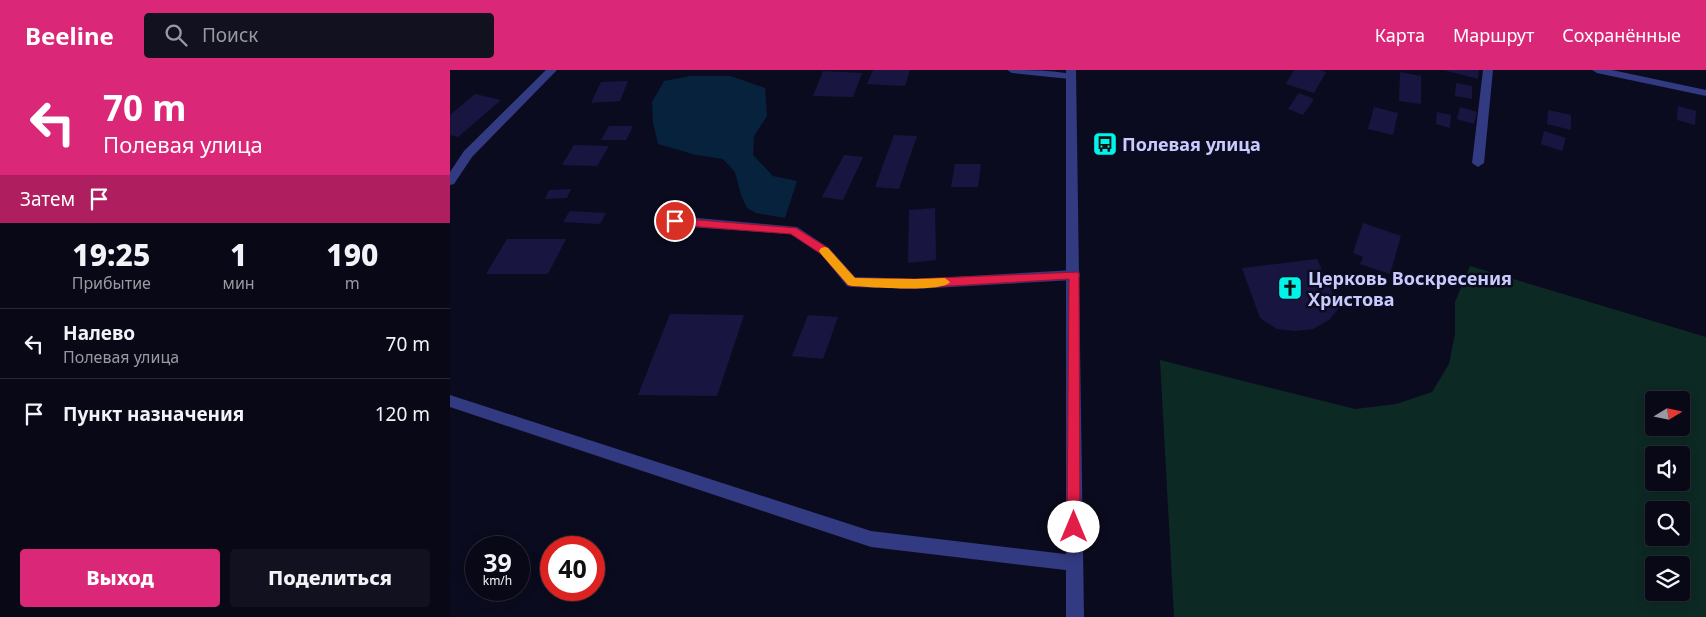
<!DOCTYPE html>
<html lang="ru">
<head>
<meta charset="utf-8">
<style>
	body { margin:0; font-family:"Noto Sans",sans-serif; background:#111120; color:#f1f3f6; height:100vh; display:flex; flex-direction:column; font-size:19px; white-space:nowrap }
	* { box-sizing:border-box; margin:0 }
	p { font-size:16px; color:#989aa1 }
	.icon { flex:none; width:28px; height:28px; fill:none; stroke:currentColor; stroke-width:2; stroke-linecap:round; stroke-linejoin:round }
	.map { position:relative; flex:1; overflow:hidden }
	.panel { display:flex; flex-direction:column; background:#080817; width:450px }
	.panel>* { flex:none }
	.hud { background:#db2777; color:#fff; overflow:hidden }
	.needle { width:32px; rotate:80deg }
	.fabs { position:absolute; left:1195px; top:321px; display:grid; gap:10px }
	.fabs a { display:grid; place-items:center; width:45px; height:45px; border-radius:5px; background:#080817; box-shadow:0 2px 12px #0003,0 0 0 1px #292936; font-size:25px }
	.speed { position:absolute; left:15px; top:466px; display:flex; gap:10px; font-size:25px; font-weight:700; text-align:center }
	.speed>* { display:grid; place-content:center; width:65px; height:65px; border-radius:50%; background:#080817; box-shadow:0 2px 12px #0003,0 0 0 1px #292936; line-height:1 }
	.speed small { font-size:12px; font-weight:400 }
	.speed .limit { border:8px solid #d22; background:#fff; color:#111 }
	.pin { position:absolute; display:grid; place-items:center; width:42px; height:42px; color:#fff; margin:-21px; border:2px solid #fff; border-radius:50%; box-shadow:0 1px 5px #0007 }
	.me { position:absolute; width:55px; margin:-28px; rotate:0deg; stroke-linejoin:round; filter:drop-shadow(0 0 4px #0008) }
	.turn { display:flex; align-items:center; gap:18px; height:105px; padding:0 20px; font-size:22px }
	.turn .icon { width:65px; height:65px; stroke-width:2.5 }
	.turn b { display:block; font-size:35px; line-height:42px }
	.then { display:flex; align-items:center; height:48px; padding:0 20px; background:#0003; gap:10px; font-size:19px }
	.eta { display:flex; justify-content:space-evenly; align-items:center; height:85px; text-align:center }
	.eta b { font-size:30px; font-weight:800; line-height:35px }
	.cta { display:flex; gap:10px; margin-top:auto; padding:10px 20px }
	.cta a { flex:1; height:58px; border-radius:5px; background:#db2777; color:#fff; font-size:20px; font-weight:800; line-height:58px; text-align:center }
	.cta a+a { background:#111120; color:#f1f3f6 }
	ul { padding:0; list-style:none }
	li { display:flex; align-items:center; gap:15px; height:70px; padding:0 20px; border-top:1px solid #292936 }
	li div { flex:1 }
	li b { display:block; font-size:19px }
	li em { font-style:normal }
	header { display:flex; align-items:center; gap:30px; box-sizing:border-box; height:70px; padding:0 25px; background:#db2777; color:#fff }
	header strong { font-size:24px }
	nav { display:flex; gap:28px; margin-inline-start:auto; font-size:18px }
	.search { width:350px; height:45px; background:#111120; display:flex; align-items:center; gap:12px; box-sizing:border-box; padding:0 18px; border-radius:5px; color:#989aa1; font-size:19px }
	main { display:flex; flex:1; min-height:0 }
	.map>svg:first-child { display:block }
</style>
</head>
<body>
<header>
<strong>Beeline</strong>
<div class="search"><svg class="icon" aria-label="search" viewBox="0 0 24 24"><circle cx="10" cy="10" r="6"/><path d="M15 15l6 6"/></svg>Поиск</div>
<nav><a>Карта</a><a>Маршрут</a><a>Сохранённые</a></nav>
</header>
<main>
<section class="panel">
<div class="hud">
<div class="turn"><svg class="icon" aria-label="left" viewBox="0 0 24 24"><path d="M17 20v-9H6M10 6l-5 5 5 5"/></svg><div><b>70 m</b>Полевая улица</div></div>
<div class="then">Затем<svg class="icon" aria-label="arrive" viewBox="0 0 24 24"><path d="M6 21V4h12l-3 4 3 4H6"/></svg></div>
</div>
<div class="eta">
<div><b>19:25</b><p>Прибытие</p></div>
<div><b>1</b><p>мин</p></div>
<div><b>190</b><p>m</p></div>
</div>
<ul>
<li><svg class="icon" aria-label="left" viewBox="0 0 24 24"><path d="M17 20v-9H6M10 6l-5 5 5 5"/></svg><div><b>Налево</b><p>Полевая улица</p></div><em>70 m</em></li>
<li><svg class="icon" aria-label="arrive" viewBox="0 0 24 24"><path d="M6 21V4h12l-3 4 3 4H6"/></svg><div><b>Пункт назначения</b></div><em>120 m</em></li>
</ul>
<div class="cta"><a>Выход</a><a>Поделиться</a></div>
</section>
<div class="map">
<svg width="1256" height="547" viewBox="0 0 1256 547">
	<rect width="100%" height="100%" fill="#0b0b1f"/>
	<path fill="#0d2924" fill-rule="evenodd" d="M 1020,196 L 1256,267 L 1256,547 L 724,547 L 710,290 L 905,339 L 946,334 L 982,322 L 999,294 L 1005,264 L 1005,232 ZM 1204,330 L 1231,330 L 1231,358 L 1204,358 ZM 1204,385 L 1231,385 L 1231,412 L 1204,412 ZM 1204,440 L 1231,440 L 1231,468 L 1204,468 ZM 1204,495 L 1231,495 L 1231,522 L 1204,522 Z"/>
	<polygon fill="#06223d" points="240,6 281,6 315,18 317,46 304,66 303,85 323,106 347,111 335,148 306,143 297,138 291,125 285,102 273,89 246,85 208,74 203,53 202,32 214,11"/>
	<g fill="#181641">
		<polygon points="423,0 460,0 455,16 417,14"/>
		<polygon points="844,0 870,0 876,2 864,23 836,14"/>
		<polygon points="993,0 1029,0 1028,9"/>
		<polygon points="373,1 412,3 403,27 363,26"/>
		<polygon points="950,2 971,6 971,34 949,31"/>
		<polygon points="178,11 170,31 141,33 151,12"/>
		<polygon points="1006,13 1022,16 1022,29 1005,26"/>
		<polygon points="849,23 864,29 853,45 838,39"/>
		<polygon points="25,24 51,30 8,67 0,65 0,45"/>
		<polygon points="1228,36 1246,41 1245,55 1227,50"/>
		<polygon points="924,37 948,43 943,65 918,59"/>
		<polygon points="1010,37 1027,42 1024,54 1007,49"/>
		<polygon points="1098,40 1121,45 1121,60 1097,54"/>
		<polygon points="987,42 1001,45 1000,58 986,54"/>
		<polygon points="159,56 183,56 176,70 151,70"/>
		<polygon points="1094,61 1116,68 1112,81 1091,74"/>
		<polygon points="444,65 467,66 449,119 425,117"/>
		<polygon points="124,75 159,76 147,96 112,95"/>
		<polygon points="394,85 413,87 393,130 372,127"/>
		<polygon points="505,94 531,94 528,117 501,117"/>
		<polygon points="121,119 117,128 95,129 99,120"/>
		<polygon points="485,138 486,190 458,193 459,140"/>
		<polygon points="120,141 156,143 150,154 113,152"/>
		<polygon points="913,153 951,166 940,204 910,194 913,187 903,183"/>
		<polygon points="57,169 116,169 98,204 36,204"/>
		<polygon points="867,189 889,238 879,250 863,259 845,261 827,259 810,248 792,198"/>
		<polygon points="220,244 294,245 267,326 188,325"/>
		<polygon points="358,245 388,247 373,289 342,286"/>
	</g>
	<g fill="none" stroke-linecap="round" stroke-linejoin="round">
		<g fill="#323a81" fill-rule="evenodd">
			<polygon points="1033,0 1043,0 1034,93 1028,97 1022,93"/>
			<polygon points="0,325 421,461 624,485 630,487 632,493 630,499 624,501 421,477 0,337"/>
		</g>
		<g fill="#323a81" fill-rule="evenodd">
			<polygon points="96,0 107,0 22,87 4,114 0,115 0,102 14,81"/>
			<path d="M 557,0 C 572,0 615,0 625,6 L 620,9 L 562,3 Z"/>
			<polygon points="1142,0 1162,0 1256,20 1256,26 1147,3"/>
			<polygon points="225,146 347,157 379,178 405,207 465,209 624,200 629,201 630,205 629,209 624,210 465,219 402,217 397,216 371,184 340,164 225,156 221,154 219,151 221,148"/>
		</g>
		<polygon fill="#323a81" fill-rule="evenodd" points="616,0 626,0 634,547 616,547"/>
	</g>
	<polygon fill="#e11d48" stroke="#92132f" points="225,148 346,158 378,178 405,208 465,209 628,202 629,204 630,457 628,462 624,463 619,462 617,457 619,209 465,218 402,216 398,215 371,184 341,164 225,155 220,151"/>
	<path fill="#f59e0b" d="M 375,177 L 378,178 L 405,208 L 465,209 L 495,208 L 500,212 C 493,223 418,217 402,216 L 398,215 L 371,184 L 369,181 L 371,178 Z"/>
	<defs>
		<symbol id="bus-square" viewBox="-11 -11 22 22"><rect x="-9" y="-9" width="18" height="18" rx="4" fill="#00f4ea" stroke="#0b0b1f"/><path d="M-5-6H5V4H4V6H2V4H-2V6H-4V4H-5ZM-3.5-4V0h7V-4ZM-3.5 1.2v1.5H-2V1.2ZM2 1.2v1.5H3.5V1.2Z" fill="#111"/></symbol>
		<symbol id="church-square" viewBox="-11 -11 22 22"><rect x="-9" y="-9" width="18" height="18" rx="4" fill="#00f4ea" stroke="#0b0b1f"/><path d="M-1.2-6h2.4v3.5h3.3v2.4h-3.3V6h-2.4V-.1h-3.3v-2.4h3.3Z" fill="#111"/></symbol>
	</defs>
	<g fill-rule="evenodd">
		<use href="#bus-square" x="641" y="60" width="28" height="28"/>
		<use href="#church-square" x="826" y="204" width="28" height="28"/>
	</g>
	<g text-anchor="middle" dominant-baseline="central" stroke-width="5" stroke-linejoin="round" paint-order="stroke">
		<g font-size="18" font-weight="bold" fill="#c9caff" stroke="#0b0b1f" text-anchor="start">
			<text x="672" y="74">Полевая улица</text>
			<text x="858" y="208">Церковь Воскресения<tspan x="858" dy="21">Христова</tspan></text>
		</g>
	</g>
</svg>
<div class="fabs">
<a><svg class="needle" viewBox="-14 -14 28 28"><path d="M0-13l5 13h-10z" fill="#e53935"/><path d="M0 13l5-13h-10z" fill="#989aa1"/></svg></a>
<a><svg class="icon" aria-label="sound" viewBox="0 0 24 24"><path d="M4 9h4l5-4v14l-5-4H4zM17 9q2 3 0 6"/></svg></a>
<a><svg class="icon" aria-label="search" viewBox="0 0 24 24"><circle cx="10" cy="10" r="6"/><path d="M15 15l6 6"/></svg></a>
<a><svg class="icon" aria-label="layers" viewBox="0 0 24 24"><path d="M12 4l9 5-9 5-9-5zM3 14l9 5 9-5"/></svg></a>
</div>
<div class="speed"><div>39<small>km/h</small></div><div class="limit">40</div></div>
<div class="pin" style="left:225px;top:151px;background:#d93025"><svg class="icon" aria-label="arrive" viewBox="0 0 24 24"><path d="M6 21V4h12l-3 4 3 4H6"/></svg></div>
<svg class="me" style="left:624px;top:457px" viewBox="-20 -20 40 40"><circle r="19" fill="#fff"/><path d="M0-13L10 11 0 6-10 11z" fill="#e11d48"/></svg>
</div>
</main>
</body>
</html>
